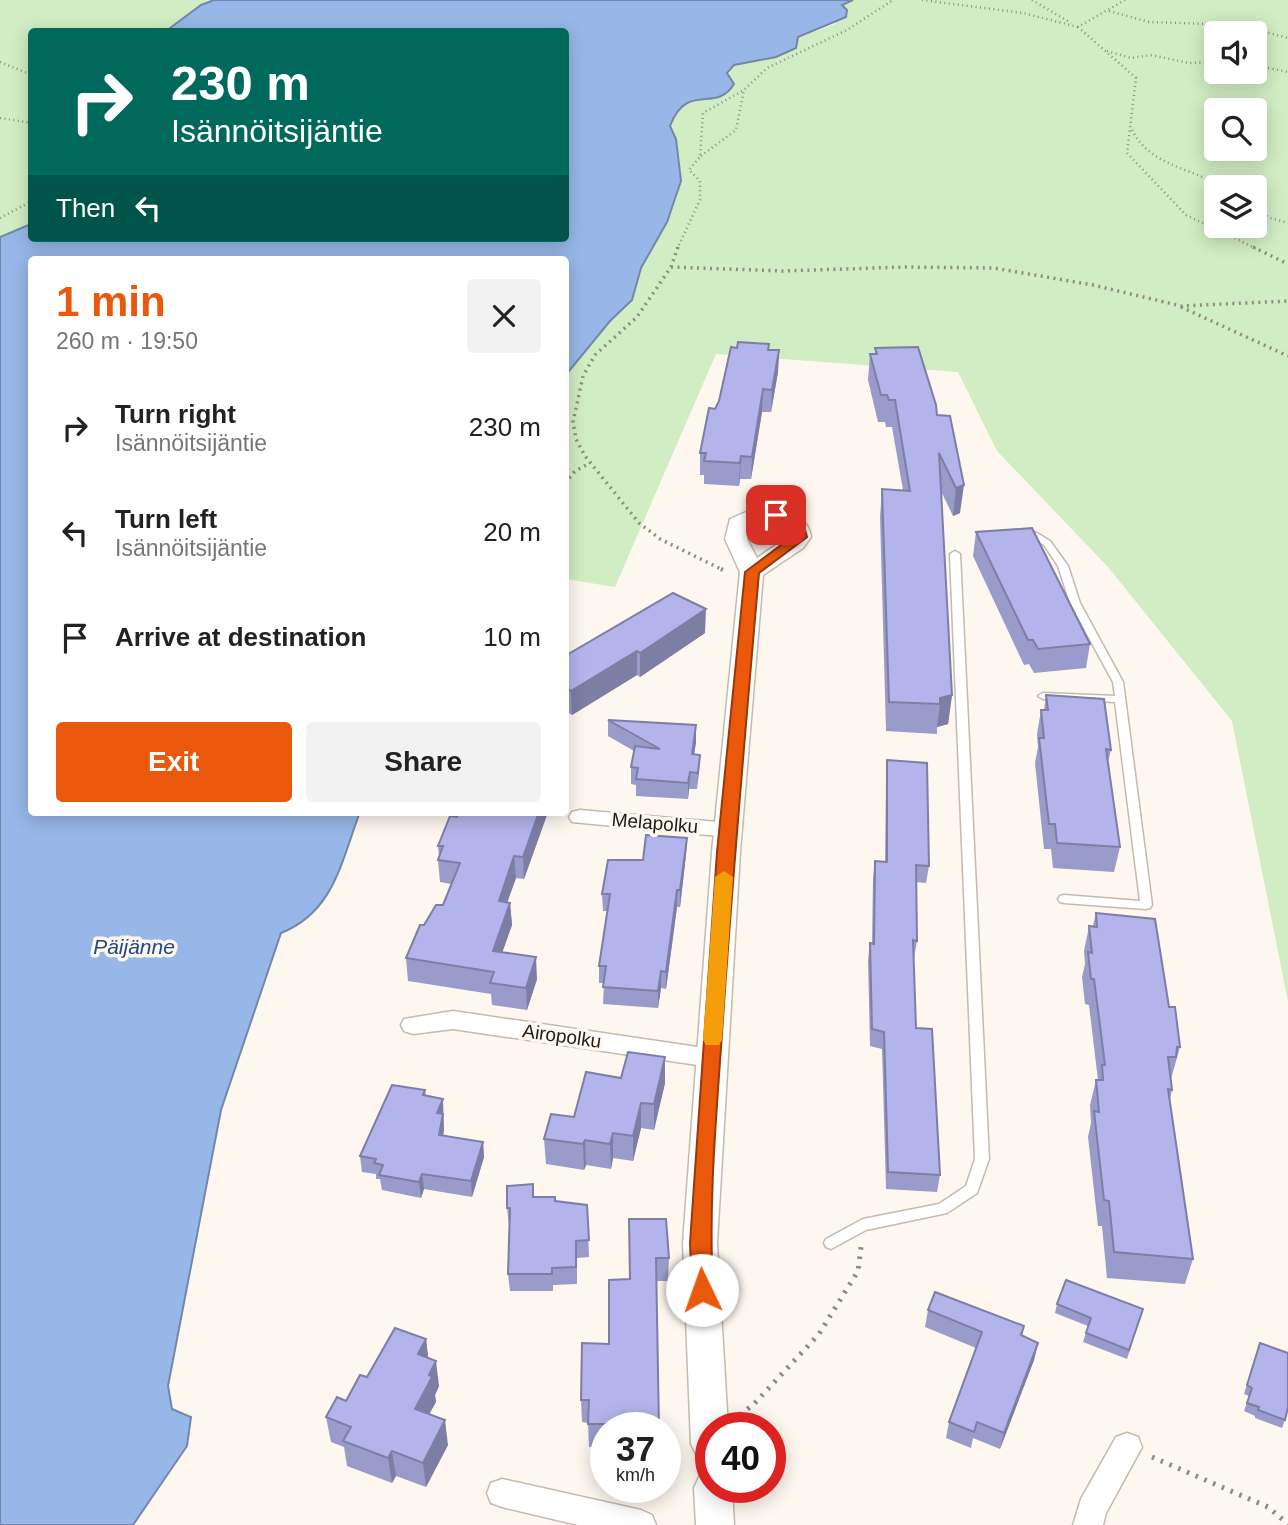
<!DOCTYPE html>
<html lang="en">
<head>
<meta charset="utf-8">
<style>
	body { margin:0; font-family:Helvetica,sans-serif; background:#f2f2f2; color:#222; height:100vh; display:flex; flex-direction:column; font-size:26px; white-space:nowrap }
	* { box-sizing:border-box; margin:0 }
	p { font-size:23px; color:#767676 }
	.icon { flex:none; width:38px; height:38px; fill:none; stroke:currentColor; stroke-width:2; stroke-linecap:round; stroke-linejoin:round }
	.map { position:relative; flex:1; overflow:hidden }
	.details { position:absolute; left:28px; top:256px; width:541px; height:560px; display:flex; flex-direction:column; background:#fff; border-radius:7px; box-shadow:0 4px 18px #0003 }
	.details>* { flex:none }
	.guide { position:absolute; left:28px; top:28px; width:541px; height:214px; border-radius:7px; box-shadow:0 4px 18px #0003; background:#00695c; color:#fff; overflow:hidden }
	.fabs { position:absolute; left:1204px; top:21px; display:grid; gap:14px }
	.fabs a { display:grid; place-items:center; width:63px; height:63px; border-radius:7px; background:#fff; box-shadow:0 4px 18px #0003; font-size:35px }
	.speed { position:absolute; left:590px; top:1412px; display:flex; gap:14px; font-size:35px; font-weight:700; text-align:center }
	.speed>* { display:grid; place-content:center; width:91px; height:91px; border-radius:50%; background:#fff; box-shadow:0 4px 18px #0003; line-height:1 }
	.speed small { font-size:18px; font-weight:400 }
	.speed .limit { border:10px solid #d22; background:#fff; color:#111 }
	.pin { position:absolute; display:grid; place-items:center; width:60px; height:60px; color:#fff; margin:-30px; border-radius:14px; box-shadow:0 4px 10px #0006 }
	.me { position:absolute; width:77px; margin:-38px; rotate:357deg; stroke-linejoin:round; filter:drop-shadow(0 0 5px #0008) }
	.turn { display:flex; align-items:center; gap:24px; height:147px; padding:0 28px; font-size:32px }
	.turn .icon { width:91px; height:91px; stroke-width:2.5 }
	.turn b { display:block; font-size:49px; line-height:60px }
	.then { display:flex; align-items:center; height:66px; padding:0 28px; background:#0003; gap:14px; font-size:26px }
	.round { display:grid; place-items:center; flex:none; width:74px; height:74px; border-radius:7px; background:#f2f2f2 }
	.head { display:flex; align-items:center; justify-content:space-between; height:119px; padding:0 28px }
	h1 { font-size:42px; font-weight:800; line-height:52px; color:#ea580c }
	.cta { display:flex; gap:14px; margin-top:auto; padding:14px 28px }
	.cta a { flex:1; height:80px; border-radius:7px; background:#ea580c; color:#fff; font-size:28px; font-weight:800; line-height:80px; text-align:center }
	.cta a+a { background:#f2f2f2; color:#222 }
	ul { padding:0; list-style:none }
	li { display:flex; align-items:center; gap:21px; height:105px; padding:0 28px }
	li div { flex:1 }
	li b { display:block; font-size:26px }
	li em { font-style:normal }
	.map>svg:first-child { display:block }
</style>
</head>
<body>
<div class="map">
<svg width="1288" height="1525" viewBox="0 0 1288 1525">
	<rect width="100%" height="100%" fill="#fef7f0"/>
	<g fill="#d1edc3" fill-rule="evenodd">
		<polygon points="0,0 227,0 197,31 32,32 31,226 4,234 0,237"/>
		<path d="M 853,0 L 1288,0 L 1288,1002 L 1232,721 L 1108,567 L 997,451 L 958,372 L 716,354 L 615,587 L 565,579 L 565,376 L 610,321 L 632,300 L 641,268 L 667,222 L 681,181 L 676,139 L 670,126 C 679,103 692,99 715,99 L 734,65 L 776,57 L 796,48 L 798,38 L 835,24 L 841,6 ZM 1216,33 L 1255,33 L 1255,72 L 1216,72 ZM 1216,110 L 1255,110 L 1255,149 L 1216,149 ZM 1216,187 L 1255,187 L 1255,226 L 1216,226 Z"/>
	</g>
	<path fill="#96b7e7" stroke="#7388a9" stroke-width="2" d="M 214,0 L 853,0 L 842,5 L 847,10 L 846,17 L 798,37 L 796,48 L 776,57 L 734,65 L 727,73 L 734,84 C 716,114 687,81 670,126 L 676,139 L 681,181 L 667,222 L 641,268 L 632,300 L 610,321 L 565,376 L 565,259 L 32,259 L 32,812 L 360,812 C 341,862 334,912 281,933 L 221,1110 L 168,1386 L 172,1409 L 191,1417 L 187,1446 L 133,1525 L 0,1525 L 0,237 L 31,224 L 32,238 L 565,238 L 565,32 L 174,32 L 170,28 L 201,5 Z"/>
	<g fill="none" stroke-linecap="round" stroke-linejoin="round">
		<defs>
			<g id="service">
				<polygon points="1023,530 1037,533 1050,541 1068,566 1080,603 1123,682 1152,905 1150,908 1146,909 1064,903 1060,902 1058,899 1060,896 1064,895 1140,901 1115,702 1043,699 1038,696 1043,693 1115,696 1113,682 1070,603 1058,566 1044,545 1031,537 1020,535 1019,533"/>
				<polygon points="955,551 960,554 989,1159 977,1193 947,1213 866,1230 831,1249 826,1247 824,1243 826,1239 863,1219 939,1204 966,1186 975,1159 950,554"/>
			</g>
			<g id="minor">
				<polygon points="580,810 729,823 737,825 740,830 737,835 729,837 572,822 569,817 572,812"/>
				<polygon points="453,1011 711,1049 720,1051 723,1058 720,1065 711,1067 453,1029 413,1034 404,1031 401,1025 404,1019"/>
				<polygon points="1127,1433 1138,1437 1142,1447 1106,1513 1103,1525 1073,1525 1081,1499 1116,1437"/>
				<polygon points="502,1479 641,1510 652,1515 656,1525 578,1525 502,1507 491,1503 487,1493 491,1483"/>
			</g>
			<g id="tertiary">
				<path d="M 769,509 C 787,511 809,517 811,537 L 803,548 L 763,575 L 740,852 L 717,1243 L 728,1428 L 710,1428 L 710,1461 L 697,1456 L 691,1444 L 683,1243 L 712,852 L 740,572 L 725,539 L 730,519 L 746,512 ZM 762,522 L 773,522 L 788,531 L 789,536 L 757,558 L 747,539 L 749,527 Z"/>
				<polygon points="710,1471 710,1488 732,1488 734,1525 696,1525 694,1488 700,1475"/>
			</g>
		</defs>
		<use href="#service" stroke="#c5baae" stroke-width="3"/>
		<use href="#minor" stroke="#c5baae" stroke-width="3"/>
		<use href="#tertiary" stroke="#c5baae" stroke-width="3"/>
		<g stroke="#908a85" stroke-width="2.5" stroke-dasharray="1 3.5" stroke-linecap="butt">
			<polyline points="922,0 1023,13 1078,27"/>
			<polyline points="1032,0 1071,23"/>
			<polyline points="1125,0 1078,27 1136,78 1127,153 1186,215 1257,249"/>
			<polyline points="1109,11 1149,22 1239,25 1288,38"/>
			<polyline points="1107,51 1131,58 1152,55 1188,63 1216,62"/>
			<polyline points="0,62 32,75"/>
			<polyline points="1255,65 1288,72"/>
			<polyline points="0,118 32,123"/>
			<path d="M 1132,130 C 1150,166 1190,167 1222,187"/>
			<polyline points="701,156 736,130 744,90"/>
			<polyline points="1255,209 1270,218 1288,223"/>
			<polyline points="0,218 32,201"/>
			<polyline points="677,249 700,200 700,181 689,170 700,157 703,113 744,90 767,68 847,30 893,0"/>
		</g>
		<g stroke="#908a85" stroke-width="3.5" stroke-dasharray="2 4.5" stroke-linecap="butt">
			<polyline points="678,247 671,267 637,317 595,355 583,376 573,422 576,439 585,456 639,523 660,539 723,570"/>
			<polyline points="1253,247 1288,264"/>
			<polyline points="671,267 783,271 905,267 994,268 1093,285 1181,306 1288,301"/>
			<polyline points="1181,307 1288,356"/>
			<polyline points="565,483 575,471 590,463"/>
		</g>
		<polyline stroke="#908a85" stroke-width="4.5" stroke-dasharray="2 5" stroke-linecap="butt" points="721,569 723,570"/>
		<g stroke="#908a85" stroke-width="5" stroke-dasharray="2.5 7" stroke-linecap="butt">
			<polyline points="740,1415 754,1404 819,1334 858,1271 861,1247"/>
			<polyline points="1152,1457 1268,1507 1288,1524"/>
		</g>
		<use href="#service" fill="#fff" fill-rule="evenodd"/>
		<use href="#minor" fill="#fff" fill-rule="evenodd"/>
		<use href="#tertiary" fill="#fff" fill-rule="evenodd"/>
	</g>
	<g fill="#999bca">
		<polygon points="769,344 769,350 779,350 778,372 771,412 762,412 751,479 740,479 739,486 704,484 704,475 700,475 700,453 737,348"/>
		<polygon points="875,348 937,415 950,416 960,513 953,516 941,491 952,695 948,724 937,727 937,734 886,731 880,517 882,489 903,490 892,427 886,427 885,422 878,422 868,380 870,354 875,354"/>
		<polygon points="976,532 1090,644 1086,668 1034,673 1029,664 1024,665 973,556"/>
		<polygon points="705,633 640,677 637,675 572,715 565,711 565,656"/>
		<polygon points="1046,695 1111,750 1108,762 1120,847 1114,872 1053,868 1051,849 1044,849 1035,763 1038,747 1037,734 1041,710 1044,710"/>
		<polygon points="608,720 696,742 694,754 699,771 697,789 689,789 688,799 636,796 636,785 631,784 631,767 634,751 608,736"/>
		<polygon points="887,760 929,866 926,883 916,882 917,941 914,958 913,958 916,1028 940,1175 937,1192 886,1189 882,1049 870,1046 868,960 870,943 872,943 873,878 875,861 885,861 886,777"/>
		<polygon points="548,812 524,879 516,878 507,902 510,903 512,925 502,952 537,979 527,1010 492,1005 491,994 408,981 406,958 424,925 443,905 451,884 440,882 438,860 439,857 438,846 457,817"/>
		<polygon points="687,838 686,855 680,907 677,907 666,989 661,988 658,1008 603,1004 604,983 599,983 599,966 607,911 603,911 602,894 643,860"/>
		<polygon points="1096,913 1169,1007 1180,1047 1171,1079 1172,1090 1170,1099 1193,1259 1185,1284 1107,1278 1102,1226 1098,1226 1088,1137 1091,1123 1090,1105 1096,1080 1098,1080 1089,1005 1085,1004 1082,977 1085,964 1084,951 1089,926 1093,926"/>
		<polygon points="621,1078 665,1083 654,1130 641,1128 633,1161 613,1158 611,1169 586,1165 584,1170 546,1164 544,1139 574,1117"/>
		<polygon points="425,1090 426,1096 444,1114 443,1118 444,1130 443,1135 483,1142 484,1157 472,1197 424,1189 421,1198 382,1190 380,1179 376,1179 376,1174 362,1172 360,1156"/>
		<polygon points="533,1197 587,1205 589,1257 577,1258 577,1284 553,1285 553,1291 510,1291 508,1274 509,1225 507,1208"/>
		<polygon points="629,1219 669,1258 668,1281 656,1281 659,1428 606,1428 606,1446 589,1447 588,1423 582,1422 581,1400 609,1344 630,1279"/>
		<polygon points="1057,1304 1143,1309 1127,1359 1083,1342 1088,1326 1055,1313"/>
		<polygon points="928,1310 1024,1326 1022,1336 1038,1343 1034,1360 1000,1449 973,1438 971,1448 946,1438 949,1422 976,1348 925,1327"/>
		<polygon points="426,1339 428,1358 439,1386 435,1395 436,1402 429,1414 448,1445 426,1487 396,1476 392,1483 347,1466 344,1447 331,1442 326,1417 346,1401 367,1377"/>
		<polygon points="1257,1351 1285,1420 1282,1428 1255,1418 1255,1416 1244,1411 1249,1396 1244,1394"/>
	</g>
	<g fill="#7d7ea4">
		<polygon points="779,350 778,372 771,412 772,390"/>
		<polygon points="763,389 762,412 751,479 752,457"/>
		<polygon points="741,456 740,479 739,486 740,463"/>
		<polygon points="964,485 960,513 953,516 956,488"/>
		<polygon points="706,609 705,633 640,677 640,653"/>
		<polygon points="637,651 637,675 572,715 571,691"/>
		<polygon points="952,695 948,724 937,727 940,704 940,698"/>
		<polygon points="696,725 696,742 692,770 692,754"/>
		<polygon points="700,755 699,771 697,789 698,773"/>
		<polygon points="690,772 689,789 688,799 688,783"/>
		<polygon points="539,812 548,812 524,879 523,857"/>
		<polygon points="687,838 686,855 680,907 680,890"/>
		<polygon points="514,856 516,878 500,923 499,901"/>
		<polygon points="677,890 677,907 666,989 666,972"/>
		<polygon points="510,903 512,925 495,973 493,951"/>
		<polygon points="536,957 537,979 527,1010 526,988"/>
		<polygon points="661,971 661,988 658,1008 658,991"/>
		<polygon points="665,1057 665,1083 654,1130 654,1104"/>
		<polygon points="443,1099 444,1130 441,1150 437,1113"/>
		<polygon points="641,1103 641,1128 633,1161 633,1136"/>
		<polygon points="613,1133 613,1158 611,1169 610,1144"/>
		<polygon points="585,1140 586,1165 584,1170 583,1144"/>
		<polygon points="483,1142 484,1157 472,1197 471,1181"/>
		<polygon points="422,1174 424,1189 421,1198 419,1182"/>
		<polygon points="426,1339 429,1364 418,1354"/>
		<polygon points="1038,1343 1034,1360 1000,1449 1004,1433"/>
		<polygon points="436,1361 439,1386 435,1395 436,1402 418,1434 415,1409 429,1375"/>
		<polygon points="445,1420 448,1445 426,1487 423,1463"/>
		<polygon points="392,1451 396,1476 392,1483 388,1458"/>
	</g>
	<g fill="#b2b4eb" stroke="#7d7ea4" stroke-width="2">
		<polygon points="738,342 769,344 768,350 779,350 772,390 763,389 752,457 741,456 740,463 704,461 706,453 700,453 709,408 715,409 719,401 731,347 737,348"/>
		<polygon points="918,347 936,405 937,415 950,416 964,485 956,488 939,453 952,695 940,698 940,704 889,702 882,489 910,491 895,400 889,400 887,395 881,395 870,354 877,354 875,348"/>
		<polygon points="1032,528 1090,644 1038,649 1033,640 1028,640 976,532"/>
		<polygon points="673,593 706,609 640,653 637,651 571,691 565,687 565,656"/>
		<polygon points="1046,695 1104,699 1111,750 1106,749 1120,847 1057,843 1055,824 1049,824 1039,738 1044,738 1041,710 1048,710"/>
		<polygon points="608,720 696,725 692,754 700,755 698,773 690,772 688,783 636,779 638,768 631,767 635,746 660,749"/>
		<polygon points="887,760 927,763 929,866 916,865 917,941 913,940 916,1028 932,1029 940,1175 888,1172 884,1032 872,1029 870,943 874,944 875,861 887,862"/>
		<polygon points="459,812 539,812 523,857 514,856 499,901 510,903 493,951 536,957 526,988 490,983 494,972 406,958 420,925 424,925 436,905 443,905 460,863 438,860 443,846 438,846 450,816 457,817"/>
		<polygon points="646,835 687,838 680,890 677,890 666,972 661,971 658,991 603,987 606,966 599,966 610,894 602,894 608,860 643,860"/>
		<polygon points="1096,913 1155,919 1169,1007 1175,1007 1180,1047 1177,1047 1176,1057 1168,1057 1172,1090 1168,1089 1193,1259 1114,1252 1109,1201 1104,1200 1094,1111 1099,1112 1096,1080 1103,1080 1102,1065 1105,1065 1094,979 1091,979 1088,952 1092,953 1089,926 1097,927"/>
		<polygon points="628,1052 665,1057 654,1104 641,1103 633,1136 613,1133 610,1144 585,1140 583,1144 544,1139 551,1114 574,1117 586,1072 621,1078"/>
		<polygon points="392,1085 425,1090 423,1095 443,1099 437,1113 443,1114 439,1135 483,1142 471,1181 422,1174 419,1182 379,1175 383,1165 374,1163 376,1159 360,1156"/>
		<polygon points="533,1184 533,1197 555,1197 555,1201 587,1205 589,1240 576,1241 576,1267 552,1268 552,1274 508,1274 510,1208 507,1208 507,1186"/>
		<polygon points="629,1219 666,1219 669,1258 656,1258 659,1428 614,1428 614,1424 588,1424 589,1400 581,1400 582,1343 609,1344 609,1280 630,1279"/>
		<polygon points="1066,1280 1143,1309 1129,1350 1086,1333 1091,1318 1057,1304"/>
		<polygon points="935,1292 1024,1326 1021,1335 1038,1343 1004,1433 977,1422 974,1432 949,1422 982,1332 928,1310"/>
		<polygon points="395,1328 426,1339 418,1354 436,1361 429,1375 432,1377 415,1409 445,1420 423,1463 392,1451 388,1458 343,1441 351,1427 326,1417 337,1397 346,1401 360,1375 367,1377"/>
		<polygon points="1260,1343 1288,1353 1288,1407 1285,1420 1258,1410 1259,1407 1247,1403 1252,1388 1247,1385"/>
	</g>
	<path fill="#ea580c" stroke="#983908" stroke-width="2" d="M 776,511 L 804,526 L 807,537 L 759,573 C 746,722 733,870 723,1019 C 717,1109 708,1200 713,1290 L 710,1296 L 702,1299 L 695,1296 L 692,1290 L 690,1243 L 717,852 L 745,572 L 793,536 L 793,530 L 769,515 Z"/>
	<polygon fill="#f59e0b" points="724,871 733,877 722,1040 719,1045 706,1045 703,1040 715,877"/>
	<g text-anchor="middle" dominant-baseline="central" stroke-width="7" stroke-linejoin="round" paint-order="stroke">
		<g font-size="19" fill="#211c18" stroke="#fef7f0">
			<text transform="translate(655 823) rotate(5)">Melapolku</text>
			<text transform="translate(562 1036) rotate(8)">Airopolku</text>
		</g>
		<g font-size="21" font-style="italic" fill="#214983" stroke="#fef7f0">
			<text x="134" y="946">Päijänne</text>
		</g>
	</g>
</svg>
<div class="fabs">
<a><svg class="icon" aria-label="sound" viewBox="0 0 24 24"><path d="M4 9h4l5-4v14l-5-4H4zM17 9q2 3 0 6"/></svg></a>
<a><svg class="icon" aria-label="search" viewBox="0 0 24 24"><circle cx="10" cy="10" r="6"/><path d="M15 15l6 6"/></svg></a>
<a><svg class="icon" aria-label="layers" viewBox="0 0 24 24"><path d="M12 4l9 5-9 5-9-5zM3 14l9 5 9-5"/></svg></a>
</div>
<div class="speed"><div>37<small>km/h</small></div><div class="limit">40</div></div>
<div class="pin" style="left:776px;top:515px;background:#d93025"><svg class="icon" aria-label="arrive" viewBox="0 0 24 24"><path d="M6 21V4h12l-3 4 3 4H6"/></svg></div>
<svg class="me" style="left:702px;top:1290px" viewBox="-20 -20 40 40"><circle r="19" fill="#fff"/><path d="M0-13L10 11 0 6-10 11z" fill="#ea580c"/></svg>
<div class="guide">
<div class="turn"><svg class="icon" aria-label="right" viewBox="0 0 24 24"><path d="M7 20v-9h11M14 6l5 5-5 5"/></svg><div><b>230 m</b>Isännöitsijäntie</div></div>
<div class="then">Then<svg class="icon" aria-label="left" viewBox="0 0 24 24"><path d="M17 20v-9H6M10 6l-5 5 5 5"/></svg></div>
</div>
<section class="details">
<div class="head"><div><h1>1 min</h1><p>260 m · 19:50</p></div><a class="round"><svg class="icon" aria-label="close" viewBox="0 0 24 24"><path d="M6 6l12 12M18 6L6 18"/></svg></a></div>
<ul>
<li><svg class="icon" aria-label="right" viewBox="0 0 24 24"><path d="M7 20v-9h11M14 6l5 5-5 5"/></svg><div><b>Turn right</b><p>Isännöitsijäntie</p></div><em>230 m</em></li>
<li><svg class="icon" aria-label="left" viewBox="0 0 24 24"><path d="M17 20v-9H6M10 6l-5 5 5 5"/></svg><div><b>Turn left</b><p>Isännöitsijäntie</p></div><em>20 m</em></li>
<li><svg class="icon" aria-label="arrive" viewBox="0 0 24 24"><path d="M6 21V4h12l-3 4 3 4H6"/></svg><div><b>Arrive at destination</b></div><em>10 m</em></li>
</ul>
<div class="cta"><a>Exit</a><a>Share</a></div>
</section>
</div>
</body>
</html>
